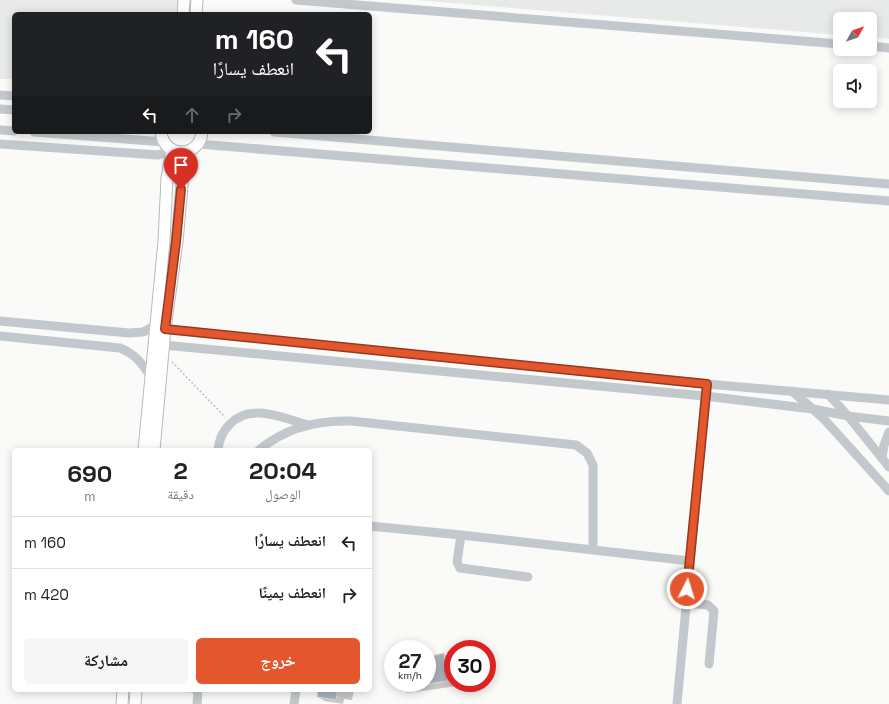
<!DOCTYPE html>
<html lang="ar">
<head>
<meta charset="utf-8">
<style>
	body { margin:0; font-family:"Space Grotesk","Noto Naskh Arabic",sans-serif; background:#f6f6f6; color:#222; direction:rtl; height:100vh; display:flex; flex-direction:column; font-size:15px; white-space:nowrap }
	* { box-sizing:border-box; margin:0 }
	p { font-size:13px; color:#767676 }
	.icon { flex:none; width:22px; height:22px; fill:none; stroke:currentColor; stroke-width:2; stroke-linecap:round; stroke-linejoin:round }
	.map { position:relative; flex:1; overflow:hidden; direction:ltr }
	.details { position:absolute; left:12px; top:448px; width:360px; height:244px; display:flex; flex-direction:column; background:#fff; border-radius:6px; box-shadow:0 2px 10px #0003; direction:rtl }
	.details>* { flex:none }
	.hud { position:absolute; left:12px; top:12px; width:360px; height:122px; border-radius:6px; box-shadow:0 2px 10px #0003; direction:rtl; background:#202124; color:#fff; overflow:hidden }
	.needle { width:26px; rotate:50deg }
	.buttons { position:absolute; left:833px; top:12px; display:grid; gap:8px }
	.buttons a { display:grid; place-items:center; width:44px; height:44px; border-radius:6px; background:#fff; box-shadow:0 2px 10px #0003; font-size:20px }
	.speed { position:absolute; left:384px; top:640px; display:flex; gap:8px; font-size:20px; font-weight:700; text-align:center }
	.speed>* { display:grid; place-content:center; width:52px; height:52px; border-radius:50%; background:#fff; box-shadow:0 2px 10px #0003; line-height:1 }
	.speed small { font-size:10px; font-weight:400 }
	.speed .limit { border:6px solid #d22; background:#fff; color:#111 }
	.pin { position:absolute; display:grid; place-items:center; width:34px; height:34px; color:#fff; margin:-41px -17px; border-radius:50% 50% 50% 0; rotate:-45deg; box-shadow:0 0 4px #0007 }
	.pin .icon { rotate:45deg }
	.me { position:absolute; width:44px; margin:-22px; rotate:5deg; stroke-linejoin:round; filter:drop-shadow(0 0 3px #0008) }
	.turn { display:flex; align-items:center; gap:14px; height:84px; padding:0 12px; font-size:18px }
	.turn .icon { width:52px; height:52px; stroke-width:2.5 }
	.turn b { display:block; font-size:28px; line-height:34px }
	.lanes { display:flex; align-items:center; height:38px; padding:0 12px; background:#0003; justify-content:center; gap:20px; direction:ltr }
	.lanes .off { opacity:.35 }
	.eta { display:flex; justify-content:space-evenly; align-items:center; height:68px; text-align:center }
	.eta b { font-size:24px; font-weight:700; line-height:28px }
	.button { display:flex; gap:8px; margin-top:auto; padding:8px 12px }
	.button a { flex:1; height:46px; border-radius:6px; background:#e4572e; color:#fff; font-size:16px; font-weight:700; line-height:46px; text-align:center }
	.button a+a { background:#f6f6f6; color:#222 }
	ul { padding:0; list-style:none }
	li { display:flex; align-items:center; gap:12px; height:52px; padding:0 12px; border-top:1px solid #e0e0e0 }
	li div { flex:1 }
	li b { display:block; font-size:15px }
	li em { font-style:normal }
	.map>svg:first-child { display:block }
</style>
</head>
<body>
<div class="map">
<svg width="889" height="704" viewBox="0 0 889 704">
	<rect width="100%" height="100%" fill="#fafaf8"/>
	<g fill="#e8e9e9">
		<polygon points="0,0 178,0 176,14 14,14 14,79 0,79"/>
		<polygon points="415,0 889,0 889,39 870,37 870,19 840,19 840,35"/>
	</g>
	<g fill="#0003">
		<polygon points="444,654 453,660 453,683 456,683 457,686 408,693 399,687 398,683 427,683 427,658"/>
		<polygon points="173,690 195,690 194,693"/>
		<polygon points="275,690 294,690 294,692"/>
		<polygon points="319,690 354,690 352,700 344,699 343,704 325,701 318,697"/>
	</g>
	<g fill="#aab3b9" stroke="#dcdcda">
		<polygon points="444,653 448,681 427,684 427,657"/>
		<polygon points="318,690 338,690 336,700 317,697"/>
	</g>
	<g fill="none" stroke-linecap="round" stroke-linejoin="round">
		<defs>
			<g id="major">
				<polyline points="183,14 184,0"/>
				<polyline points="196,14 197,0"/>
				<path d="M 161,132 C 164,159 200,158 202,132"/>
				<polyline points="144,450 164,241 167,178 172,150"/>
				<polyline points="154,450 165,329 177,242 185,152"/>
				<polyline points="122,704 123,690"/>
				<polyline points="135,704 136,690"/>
			</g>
		</defs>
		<use href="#major" stroke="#b5babe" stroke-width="13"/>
		<polyline stroke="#bbbfc2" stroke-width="1.5" stroke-dasharray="2 2" stroke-linecap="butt" points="172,362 225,417"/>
		<g stroke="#c3c8cc" stroke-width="9">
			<polyline points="296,0 840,44"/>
			<polyline points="870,46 889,48"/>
			<polyline points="0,95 14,96"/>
			<polyline points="0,109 14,110"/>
			<polyline points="0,130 14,131"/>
			<polyline points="34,132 164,142"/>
			<polyline points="274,132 889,184"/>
			<polyline points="0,144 158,155 164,153 169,148"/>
			<polyline points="198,144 889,201"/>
			<polyline points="0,321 129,333 143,332 156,325"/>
			<polyline points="165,329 707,384 889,400"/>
			<path d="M 0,336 L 120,348 C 135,354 142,363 150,376"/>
			<polyline points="163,345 705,396 813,409 848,416 889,421"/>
			<polyline points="792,391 823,418 889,491"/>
			<polyline points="828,394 848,416 889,467"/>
			<path d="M 218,450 C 219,440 222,432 229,425 C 250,402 283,418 308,425"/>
			<path d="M 259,450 C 285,428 317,420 351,421 L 576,445 L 587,453 L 593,465 L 593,550"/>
			<polyline points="882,458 884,445 889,432"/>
			<polyline points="370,526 461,535 690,561"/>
			<polyline points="461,535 457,562 460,568 528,577"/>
			<polyline points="686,603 708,605 714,611 709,664"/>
			<polyline points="197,704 198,690"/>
			<polyline points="294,704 296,690"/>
			<polyline points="677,704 706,391"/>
		</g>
		<use href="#major" stroke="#fff" stroke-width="11"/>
	</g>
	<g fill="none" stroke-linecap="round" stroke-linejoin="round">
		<defs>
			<polyline id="route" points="181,189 176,242 165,329 707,384 687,589"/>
		</defs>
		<use href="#route" stroke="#94391e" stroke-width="10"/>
		<use href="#route" stroke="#e4572e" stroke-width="7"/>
	</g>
</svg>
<div class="buttons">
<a><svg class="needle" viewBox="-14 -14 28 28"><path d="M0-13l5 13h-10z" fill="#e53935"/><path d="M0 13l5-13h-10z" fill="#767676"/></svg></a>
<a><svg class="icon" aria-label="sound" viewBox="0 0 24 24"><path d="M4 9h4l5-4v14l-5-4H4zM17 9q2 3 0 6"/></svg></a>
</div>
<div class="speed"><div>27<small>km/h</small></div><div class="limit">30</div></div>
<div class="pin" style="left:181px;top:189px;background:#d93025"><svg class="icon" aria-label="arrive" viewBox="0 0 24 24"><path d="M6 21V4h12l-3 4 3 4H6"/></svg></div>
<svg class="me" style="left:687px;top:589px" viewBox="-20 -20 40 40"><circle r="17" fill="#e4572e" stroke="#fff" stroke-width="3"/><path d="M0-11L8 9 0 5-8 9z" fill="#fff"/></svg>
<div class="hud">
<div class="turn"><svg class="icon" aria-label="left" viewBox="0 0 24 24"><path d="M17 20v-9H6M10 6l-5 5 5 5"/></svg><div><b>160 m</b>انعطف يسارًا</div></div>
<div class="lanes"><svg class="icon" aria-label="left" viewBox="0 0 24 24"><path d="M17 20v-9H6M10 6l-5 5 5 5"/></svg><svg class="icon off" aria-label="ahead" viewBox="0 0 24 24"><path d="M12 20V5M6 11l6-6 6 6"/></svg><svg class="icon off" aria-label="right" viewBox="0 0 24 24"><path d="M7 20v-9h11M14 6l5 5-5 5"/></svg></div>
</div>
<section class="details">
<div class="eta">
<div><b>20:04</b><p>الوصول</p></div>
<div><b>2</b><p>دقيقة</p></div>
<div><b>690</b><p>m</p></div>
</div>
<ul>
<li><svg class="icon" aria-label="left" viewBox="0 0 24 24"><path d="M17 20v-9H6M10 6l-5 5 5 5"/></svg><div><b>انعطف يسارًا</b></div><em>160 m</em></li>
<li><svg class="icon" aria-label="right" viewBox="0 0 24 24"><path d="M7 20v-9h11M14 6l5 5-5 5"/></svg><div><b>انعطف يمينًا</b></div><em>420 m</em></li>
</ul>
<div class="button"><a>خروج</a><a>مشاركة</a></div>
</section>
</div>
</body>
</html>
